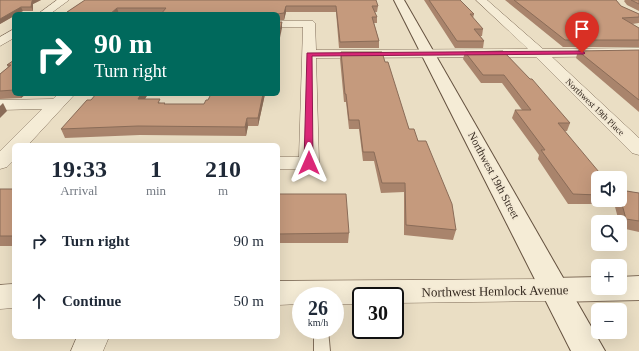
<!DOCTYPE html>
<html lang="en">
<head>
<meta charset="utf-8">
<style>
	body { margin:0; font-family:Georgia,serif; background:#f6f6f7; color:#1f2937; height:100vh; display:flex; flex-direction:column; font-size:15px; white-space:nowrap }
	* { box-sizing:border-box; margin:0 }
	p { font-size:13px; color:#747a83 }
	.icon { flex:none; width:22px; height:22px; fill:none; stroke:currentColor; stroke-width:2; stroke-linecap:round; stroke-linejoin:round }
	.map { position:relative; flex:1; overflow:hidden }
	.sheet { position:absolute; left:12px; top:143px; width:268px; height:196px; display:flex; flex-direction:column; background:#fff; border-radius:6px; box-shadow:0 4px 16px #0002 }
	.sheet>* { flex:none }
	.banner { position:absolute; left:12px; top:12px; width:268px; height:84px; border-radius:6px; box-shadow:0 4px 16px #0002; background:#00695c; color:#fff; overflow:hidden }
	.controls { position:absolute; left:591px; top:171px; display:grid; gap:8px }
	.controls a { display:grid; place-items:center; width:36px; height:36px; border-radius:6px; background:#fff; box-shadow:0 4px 16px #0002; font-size:20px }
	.speed { position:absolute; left:292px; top:287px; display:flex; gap:8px; font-size:20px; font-weight:700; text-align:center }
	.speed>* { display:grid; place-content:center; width:52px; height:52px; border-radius:50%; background:#fff; box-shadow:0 4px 16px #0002; line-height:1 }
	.speed small { font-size:10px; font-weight:400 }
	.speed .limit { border:2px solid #111; border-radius:6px; background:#fff; color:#111 }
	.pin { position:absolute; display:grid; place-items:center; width:34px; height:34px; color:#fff; margin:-41px -17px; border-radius:50% 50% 50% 0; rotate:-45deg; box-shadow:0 0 4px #0007 }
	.pin .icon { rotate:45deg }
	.me { position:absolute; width:44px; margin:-22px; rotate:0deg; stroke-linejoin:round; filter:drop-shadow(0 0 3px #0008) }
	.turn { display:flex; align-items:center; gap:14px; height:84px; padding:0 16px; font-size:18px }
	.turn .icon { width:52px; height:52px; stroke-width:2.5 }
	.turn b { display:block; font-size:28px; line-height:34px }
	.eta { display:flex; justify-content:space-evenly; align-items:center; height:68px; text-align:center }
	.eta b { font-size:24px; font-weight:800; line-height:28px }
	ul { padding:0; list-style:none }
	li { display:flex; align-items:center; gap:12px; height:60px; padding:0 16px }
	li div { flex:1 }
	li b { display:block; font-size:15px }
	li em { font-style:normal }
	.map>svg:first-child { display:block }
</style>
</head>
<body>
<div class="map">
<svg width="639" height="351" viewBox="0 0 639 351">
	<rect width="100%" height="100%" fill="#eadec4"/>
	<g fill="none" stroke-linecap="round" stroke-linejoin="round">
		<defs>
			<polygon id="service" points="314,330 328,330 330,351 314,351"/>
			<g id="minor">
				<polygon points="57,0 69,0 50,14 38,14"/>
				<polygon points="476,0 487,0 543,49 639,48 639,56 552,57 639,138 639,155 632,153 536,57 316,58 319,163 316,167 309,169 278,169 278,157 299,157 303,27 278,27 278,21 313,21 315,23 316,50 528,49"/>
				<polygon points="14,29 14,38 0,46 0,37"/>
				<polygon points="58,94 75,94 28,145 14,145 14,160 7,167 0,169 0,151 42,109 0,110 0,100 53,99"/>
				<polygon points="554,279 564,282 568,290 564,298 554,301 395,303 395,296 361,296 361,304 335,304 335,296 301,296 301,304 278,305 278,281"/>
				<polygon points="14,284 14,308 0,309 0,285"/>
				<polygon points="77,337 109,337 103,351 71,351"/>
			</g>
			<polygon id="tertiary" points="639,276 639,300 554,302 544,298 539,290 544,282 554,278 598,277 598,288 620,288 620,277"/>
			<polygon id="secondary" points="394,0 404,0 605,351 571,351"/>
		</defs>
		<use href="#service" stroke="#83705c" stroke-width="2"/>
		<use href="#minor" stroke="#83705c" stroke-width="1"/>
		<use href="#tertiary" stroke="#83705c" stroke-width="2"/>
		<use href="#secondary" stroke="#64513f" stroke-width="2"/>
		<use href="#service" fill="#f5ecd6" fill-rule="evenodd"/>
		<use href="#minor" fill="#f5ecd6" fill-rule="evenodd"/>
		<use href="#tertiary" fill="#f5ecd6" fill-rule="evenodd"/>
		<use href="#secondary" fill="#f5ecd6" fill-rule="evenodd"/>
	</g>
	<g fill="#a9846c">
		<polygon points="0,0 41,0 33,4 33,11 23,11 14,14 14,16 0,24"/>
		<polygon points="85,0 378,6 377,12 375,12 377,17 377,23 374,23 379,41 379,48 339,48 336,12 286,12 284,20 278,20 278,14 67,14 67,12"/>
		<polygon points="424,0 460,0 474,14 473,18 483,29 482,36 480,36 484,41 483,48 455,48"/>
		<polygon points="505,0 616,0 621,6 639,14 639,23 632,24 639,28 639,47 563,47"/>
		<polygon points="625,0 639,0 639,11 627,5 624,1"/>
		<polygon points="639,50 639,112 576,58 578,51"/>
		<polygon points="503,51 570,123 567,131 565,131 598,178 598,200 620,200 620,190 639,193 639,232 621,228 620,222 619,222 614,203 613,204 568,204 538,159 539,155 512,118 515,110 522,110 502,83 481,83 463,59 465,52"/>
		<polygon points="341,52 385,62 409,129 418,141 456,230 453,240 404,235 404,192 381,193 374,161 363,161 359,129 349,129 346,102 344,102 340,59"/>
		<polygon points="14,60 14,94 26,94 21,98 0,99 0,74 8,67 7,65"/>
		<polygon points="96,94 148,94 145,99 165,104 204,104 265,94 258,126 248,126 246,136 140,135 65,138 61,129 91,100"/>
		<rect x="0" y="189" width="14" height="57"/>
		<polygon points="278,194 349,233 348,243 278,243"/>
	</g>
	<g fill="#8a6c58">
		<polygon points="33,0 41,0 33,4 33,11 31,7 32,1"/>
		<polygon points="286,6 286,12 284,20 284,13"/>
		<polygon points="21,7 23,11 17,14 14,14 14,16 0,24 0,19"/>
		<polygon points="117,8 119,14 110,14"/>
		<polygon points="282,22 282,28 278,47 278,39"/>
		<polygon points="20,94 26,94 21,98"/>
		<polygon points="141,94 148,94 140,107 138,99"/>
		<polygon points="263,94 265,94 258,126 258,118"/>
		<polygon points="3,103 7,111 0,118 0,106"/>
		<polygon points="247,118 248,126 246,136 245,127"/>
	</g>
	<g fill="#c59a7d" stroke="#8a6c58">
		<polygon points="0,0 33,0 32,1 31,7 21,7 0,19"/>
		<polygon points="85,0 376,0 378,6 372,6 377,17 372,17 379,41 340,42 336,6 286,6 284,13 277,14 161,14 166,8 117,8 110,14 67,14 69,12 67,12"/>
		<polygon points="429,0 460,0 474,14 470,14 483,29 474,29 484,41 457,41"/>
		<polygon points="514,0 616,0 621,6 639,14 639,17 622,18 639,28 639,40 565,40"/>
		<polygon points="631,0 639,0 639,4"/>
		<polygon points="278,22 282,22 278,39"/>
		<polygon points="639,50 639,100 578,51"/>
		<polygon points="503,51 530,79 532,79 570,123 558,123 604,178 598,178 598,195 573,194 541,150 545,150 515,110 531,110 504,75 483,75 465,52"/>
		<polygon points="341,52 382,52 385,62 388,62 409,129 414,129 418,141 426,141 452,204 456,230 406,225 405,183 382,183 374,152 363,152 359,120 349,120 346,94 345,94"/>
		<polygon points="14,60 14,90 0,91 0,74 11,65 7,65"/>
		<polygon points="96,94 141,94 138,99 160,99 158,103 165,103 164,104 204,104 206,100 208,100 211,94 263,94 258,118 247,118 245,127 138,126 61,129 87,100 91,100"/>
		<rect x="0" y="189" width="14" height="47"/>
		<polygon points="620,190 639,193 639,221 626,219 620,197"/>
		<polygon points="278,194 346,194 349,233 278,234"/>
	</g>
	<polygon fill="#db2777" stroke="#8e194d" points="582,51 585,53 584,54 312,56 313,163 309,166 304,163 307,53"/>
	<g text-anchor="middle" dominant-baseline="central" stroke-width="3" stroke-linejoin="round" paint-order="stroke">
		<g font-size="9" fill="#34291f" stroke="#f2e8d3">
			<text transform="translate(595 107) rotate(44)">Northwest 19th Place</text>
		</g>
		<g font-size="11" fill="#34291f" stroke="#f2e8d3">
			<text transform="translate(494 175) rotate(62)">Northwest 19th Street</text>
		</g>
		<g font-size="13" fill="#34291f" stroke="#f2e8d3">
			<text transform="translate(495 291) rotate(-1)">Northwest Hemlock Avenue</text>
		</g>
	</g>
</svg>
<div class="controls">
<a><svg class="icon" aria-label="sound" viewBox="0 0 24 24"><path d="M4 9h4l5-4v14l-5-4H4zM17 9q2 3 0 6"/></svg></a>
<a><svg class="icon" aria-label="search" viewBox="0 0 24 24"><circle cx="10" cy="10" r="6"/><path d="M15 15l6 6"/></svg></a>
<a>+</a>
<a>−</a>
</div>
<div class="speed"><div>26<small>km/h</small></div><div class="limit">30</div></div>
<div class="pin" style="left:582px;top:53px;background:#d93025"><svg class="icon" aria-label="arrive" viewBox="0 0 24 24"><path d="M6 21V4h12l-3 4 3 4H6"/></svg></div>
<svg class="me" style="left:309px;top:163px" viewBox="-20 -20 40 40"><path d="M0-17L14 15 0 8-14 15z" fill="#db2777" stroke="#fff" stroke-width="4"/></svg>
<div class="banner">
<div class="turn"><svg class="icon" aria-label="right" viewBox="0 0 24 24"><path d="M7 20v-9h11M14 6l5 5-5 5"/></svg><div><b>90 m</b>Turn right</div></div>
</div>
<section class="sheet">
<div class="eta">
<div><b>19:33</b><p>Arrival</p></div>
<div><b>1</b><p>min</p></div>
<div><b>210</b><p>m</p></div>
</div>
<ul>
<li><svg class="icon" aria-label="right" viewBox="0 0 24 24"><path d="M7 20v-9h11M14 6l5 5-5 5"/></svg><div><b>Turn right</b></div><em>90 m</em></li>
<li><svg class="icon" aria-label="ahead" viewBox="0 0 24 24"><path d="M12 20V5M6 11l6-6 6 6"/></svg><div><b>Continue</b></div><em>50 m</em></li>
</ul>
</section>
</div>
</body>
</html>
